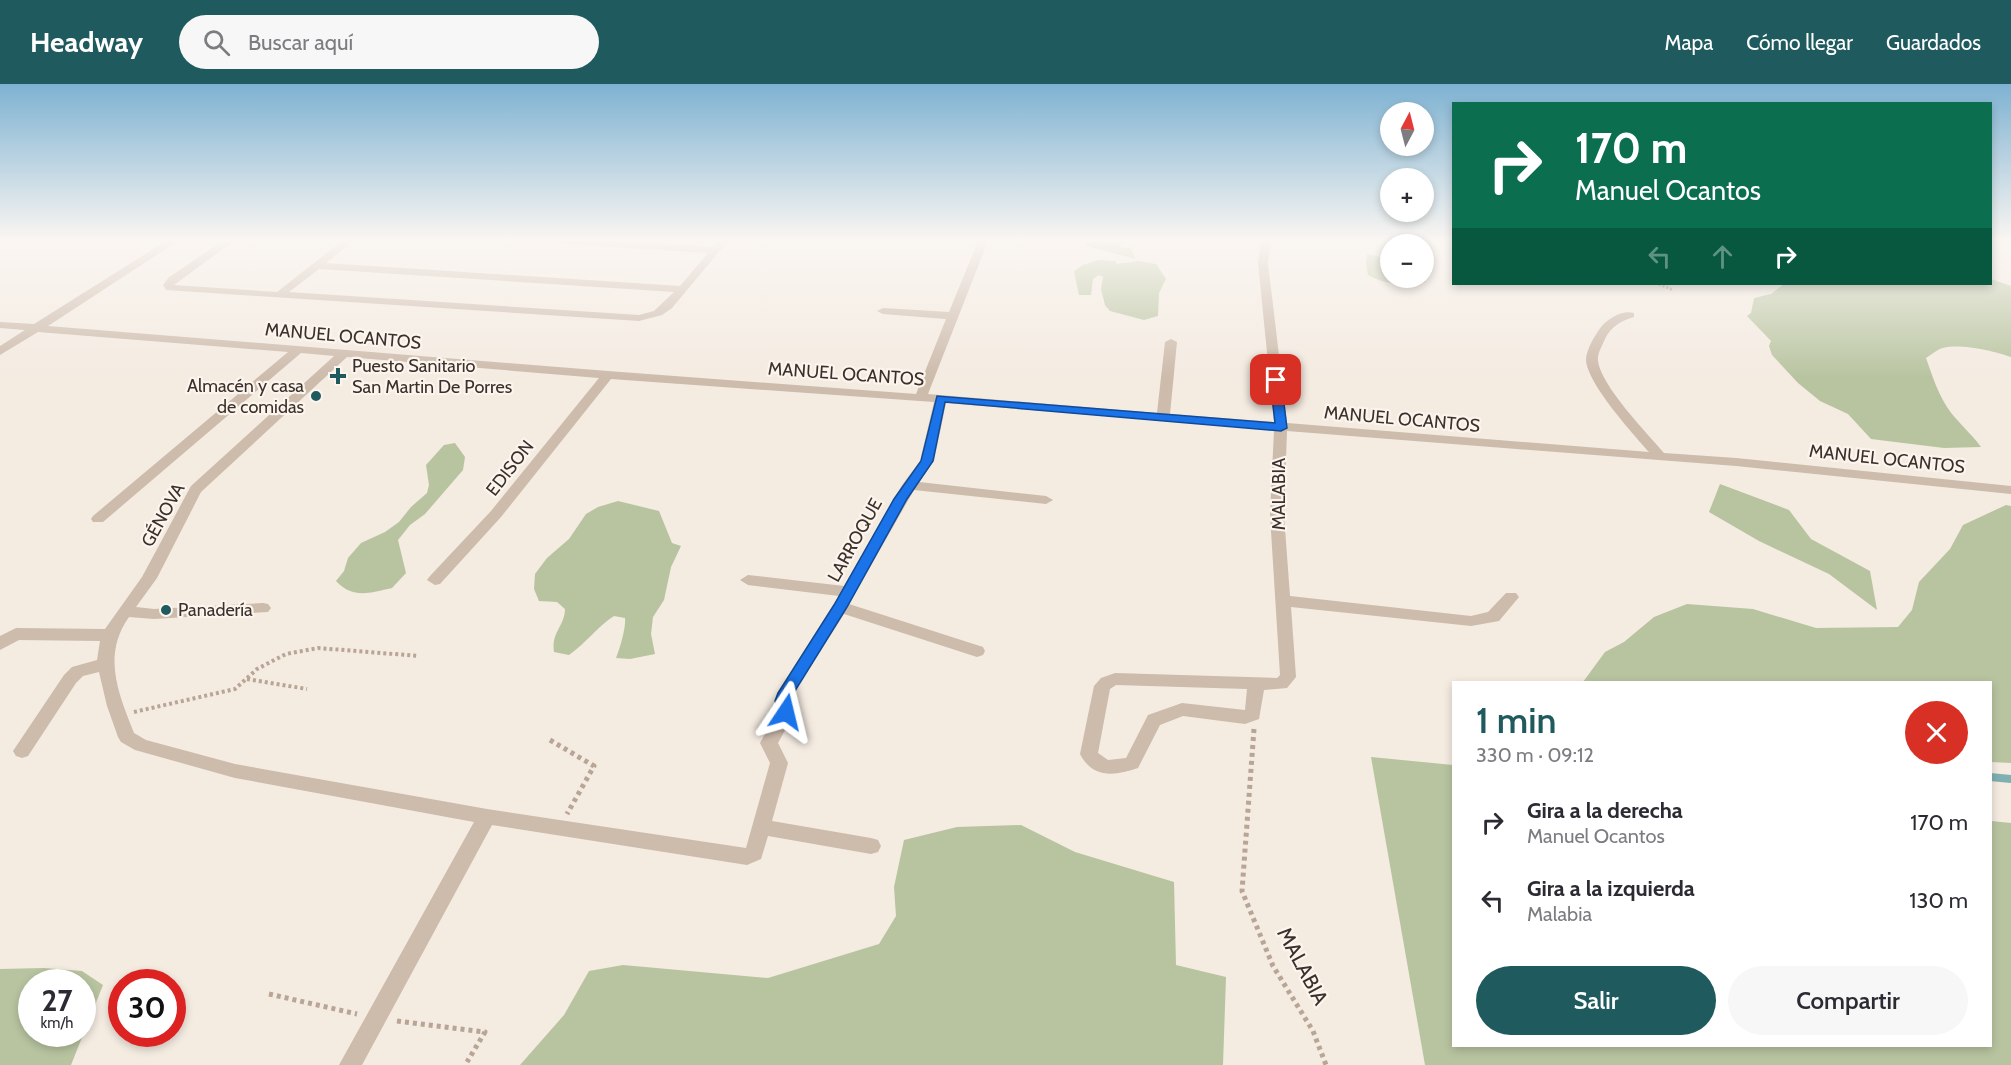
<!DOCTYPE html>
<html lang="es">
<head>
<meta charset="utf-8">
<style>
	body { margin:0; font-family:Cabin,sans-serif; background:#f7f7f7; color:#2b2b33; height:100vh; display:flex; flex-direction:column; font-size:22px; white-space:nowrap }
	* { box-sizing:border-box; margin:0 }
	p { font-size:20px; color:#7c7c81 }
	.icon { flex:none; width:33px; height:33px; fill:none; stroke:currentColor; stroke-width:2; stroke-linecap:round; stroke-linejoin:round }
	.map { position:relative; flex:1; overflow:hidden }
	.details { position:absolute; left:1452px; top:597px; width:540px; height:366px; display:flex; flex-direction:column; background:#fff; border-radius:0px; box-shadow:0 3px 9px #0003 }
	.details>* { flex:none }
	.guide { position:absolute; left:1452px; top:18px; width:540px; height:183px; border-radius:0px; box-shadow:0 3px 9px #0003; background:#0b6e4f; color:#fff; overflow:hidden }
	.needle { width:39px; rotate:7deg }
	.buttons { position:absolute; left:1380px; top:18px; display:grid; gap:12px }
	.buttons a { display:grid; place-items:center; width:54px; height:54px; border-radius:50%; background:#fff; box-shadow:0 3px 9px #0003; font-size:30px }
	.speed { position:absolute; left:18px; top:885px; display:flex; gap:12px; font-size:30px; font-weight:700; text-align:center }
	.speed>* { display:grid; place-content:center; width:78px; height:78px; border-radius:50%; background:#fff; box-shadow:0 3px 9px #0003; line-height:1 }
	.speed small { font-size:15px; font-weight:400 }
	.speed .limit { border:9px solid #d22; background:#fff; color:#111 }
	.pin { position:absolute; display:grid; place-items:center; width:51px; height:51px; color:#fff; margin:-26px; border-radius:12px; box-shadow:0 3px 9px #0006 }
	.me { position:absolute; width:66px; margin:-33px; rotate:10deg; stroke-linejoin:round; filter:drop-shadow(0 0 4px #0008) }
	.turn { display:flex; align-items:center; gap:21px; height:126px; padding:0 24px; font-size:27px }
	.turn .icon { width:78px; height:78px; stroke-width:2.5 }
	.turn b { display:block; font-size:42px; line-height:51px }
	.lanes { display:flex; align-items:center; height:57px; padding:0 24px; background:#0003; justify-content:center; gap:30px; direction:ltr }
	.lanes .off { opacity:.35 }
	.round { display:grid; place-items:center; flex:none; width:63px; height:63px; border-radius:32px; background:#f7f7f7 }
	.summary { display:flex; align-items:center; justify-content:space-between; height:102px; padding:0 24px }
	h1 { font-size:36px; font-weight:600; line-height:45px; color:#1f5a5e }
	.primary-button { display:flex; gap:12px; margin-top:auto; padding:12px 24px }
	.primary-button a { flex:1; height:69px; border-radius:36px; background:#1f5a5e; color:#fff; font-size:24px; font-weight:600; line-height:69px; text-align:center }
	.primary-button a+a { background:#f7f7f7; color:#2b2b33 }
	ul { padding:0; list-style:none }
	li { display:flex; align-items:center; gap:18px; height:78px; padding:0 24px }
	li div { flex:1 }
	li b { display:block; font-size:22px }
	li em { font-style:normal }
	header { display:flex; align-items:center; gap:36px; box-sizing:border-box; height:84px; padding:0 30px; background:#1f5a5e; color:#fff }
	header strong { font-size:28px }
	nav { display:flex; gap:33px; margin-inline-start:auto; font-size:21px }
	.search { width:420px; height:54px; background:#f7f7f7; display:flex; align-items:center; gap:15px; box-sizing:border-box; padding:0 21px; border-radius:33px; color:#7c7c81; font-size:22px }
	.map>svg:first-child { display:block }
</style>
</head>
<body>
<header>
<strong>Headway</strong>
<div class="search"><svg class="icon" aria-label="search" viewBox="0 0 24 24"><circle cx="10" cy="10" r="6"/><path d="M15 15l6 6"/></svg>Buscar aquí</div>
<nav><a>Mapa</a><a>Cómo llegar</a><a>Guardados</a></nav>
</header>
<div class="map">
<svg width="2011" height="981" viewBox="0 0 2011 981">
	<rect width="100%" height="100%" fill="#f4ebe1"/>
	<g fill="#b8c4a0" fill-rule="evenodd">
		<polygon points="1096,157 1121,159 1120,163 1130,164 1136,175 1086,162 1085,159"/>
		<path d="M 1367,170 L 1390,175 L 1390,194 L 1421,194 L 1426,198 C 1404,201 1388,202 1368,191 L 1366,179 Z"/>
		<polygon points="1099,176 1116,177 1116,180 1139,177 1156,180 1166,195 1159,209 1158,232 1144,236 1110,227 1105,221 1101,205 1103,193 1099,191 1093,195 1091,211 1079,211 1074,187 1083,181"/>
		<path d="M 1991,195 L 2011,202 L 2011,273 C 1995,267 1959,259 1943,264 C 1938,265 1931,271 1926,274 C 1932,291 1937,307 1947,323 C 1956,337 1971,349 1981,363 L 1944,364 L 1871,355 L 1848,330 L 1820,317 L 1798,299 L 1772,271 L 1769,262 L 1771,257 L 1747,232 L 1751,229 L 1754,214 L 1771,210 L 1784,200 L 1990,200 Z"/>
		<path d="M 455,359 L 465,373 L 463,386 L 425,430 L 410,441 L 398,456 L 406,489 L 392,504 C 369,509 353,515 336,497 L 344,487 L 348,474 L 361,459 L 385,448 L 399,438 L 411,423 L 427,409 L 429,401 L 426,381 L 444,361 Z"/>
		<polygon points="1720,400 1789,426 1811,455 1870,487 1877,526 1829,490 1759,457 1709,428"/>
		<path d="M 618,417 L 659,427 L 672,459 L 681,462 L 671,483 L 664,516 L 653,533 L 651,550 L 655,570 L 630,575 L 616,574 C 620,564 626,544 625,534 L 614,532 C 597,543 586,559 569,571 L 554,568 C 551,548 565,542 565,525 L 557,518 L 539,517 L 534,505 L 535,490 L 547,474 L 569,455 L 586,430 L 598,423 Z"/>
		<polygon points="2006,421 2011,422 2011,679 1991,678 1990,598 1583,598 1605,568 1624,558 1654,533 1687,520 1753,525 1816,544 1898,543 1912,526 1919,498 1950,465 1963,441"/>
		<polygon points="1371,673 1453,681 1454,962 1990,962 1991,737 2011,739 2011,981 1425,981"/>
		<polygon points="1021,741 1075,768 1174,798 1176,881 1226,893 1223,981 520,981 564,931 589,887 623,881 768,894 879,860 896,832 894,803 904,756 957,743"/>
		<path d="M 44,884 L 82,887 L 103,901 L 71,981 L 0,981 L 0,885 ZM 32,898 L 82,898 L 82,950 L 32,950 Z"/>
	</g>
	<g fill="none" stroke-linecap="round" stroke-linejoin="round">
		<polyline stroke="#7fb0b2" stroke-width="8" points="1990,693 2011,695"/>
		<polyline stroke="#b9a596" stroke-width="3" stroke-dasharray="2 2" stroke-linecap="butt" points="1659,200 1673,206"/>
		<g stroke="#b9a596" stroke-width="4" stroke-dasharray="3 3" stroke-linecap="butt">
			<polyline points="247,595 307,605"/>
			<polyline points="134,628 235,605 257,585 286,570 318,564 419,572"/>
		</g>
		<g stroke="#b9a596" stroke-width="5" stroke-dasharray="4 4" stroke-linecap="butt">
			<polyline points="1254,645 1242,807 1273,882 1313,947 1326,981"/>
			<polyline points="550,656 594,682 567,730"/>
			<polyline points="269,910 357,930"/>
			<polyline points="397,937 485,948 467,978"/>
		</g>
		<g fill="#cdbbac" fill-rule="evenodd">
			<path d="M 166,157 L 178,157 L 48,242 L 608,287 L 916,310 L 946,235 L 883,230 L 877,227 L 883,224 L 949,228 L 978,157 L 988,157 L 928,310 L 1157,329 L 1165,258 L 1171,255 L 1177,258 L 1170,330 L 1274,338 L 1258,179 L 1261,157 L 1271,157 L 1268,179 L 1287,339 L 1649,368 C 1633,350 1587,299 1586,276 C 1586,266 1595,251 1601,243 C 1609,234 1622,226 1634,229 L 1634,233 C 1621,237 1611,242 1605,255 C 1602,262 1597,270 1598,277 C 1601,302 1647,349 1664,369 L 1736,374 L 2011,402 L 2011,410 L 1736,382 L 1287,347 L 1284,431 L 1290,512 L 1471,532 L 1488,528 L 1506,509 L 1516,509 L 1519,513 L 1499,537 L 1471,542 L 1291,523 L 1296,593 L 1287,604 L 1264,606 L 1259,635 L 1245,640 L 1183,632 L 1160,641 L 1138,684 C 1115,692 1093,695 1080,670 L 1094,602 L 1101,594 L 1115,589 L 1277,594 L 1280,591 L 1270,431 L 1274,346 L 946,319 L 934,377 L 919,398 L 1046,412 L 1053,416 L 1046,420 L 914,406 L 849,520 L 983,563 L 985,567 L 983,571 L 977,573 L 844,530 L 793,610 L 791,617 L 795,628 L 778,659 L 788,679 L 772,737 L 871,754 L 878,756 L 881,762 L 878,768 L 871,770 L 768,752 L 761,775 L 747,781 L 492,741 L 362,981 L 339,981 L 474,738 L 235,694 L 135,666 L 121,658 L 118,653 L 107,622 L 99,588 L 83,592 L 76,599 L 28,672 L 22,674 L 16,672 L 13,667 L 64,591 L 72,583 L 97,576 L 100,557 L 19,556 L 0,566 L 0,552 L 16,544 L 105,545 L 142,493 L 191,402 L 334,272 L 301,269 L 103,438 L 93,438 L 91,435 L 93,432 L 288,268 L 38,248 L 0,271 L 0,262 L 25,246 L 0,244 L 0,238 L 34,240 ZM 347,273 L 599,294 L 491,427 L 430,492 L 427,496 L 435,501 L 440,500 L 501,433 L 611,295 L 934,318 L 920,377 L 902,401 L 844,502 L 748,491 L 740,496 L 748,501 L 839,512 L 777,609 L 775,617 L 777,628 L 760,659 L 770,679 L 746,764 L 487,725 L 235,680 L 146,656 L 134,649 C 118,609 102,571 129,533 L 154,535 L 268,528 L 271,524 L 268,520 L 263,519 L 154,525 L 136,523 L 157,494 L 201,408 ZM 1116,601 L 1247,605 L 1245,626 L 1182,619 L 1148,631 L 1126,674 L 1108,676 L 1098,669 L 1110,605 Z"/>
			<path d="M 222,157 L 234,157 L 174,201 L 277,208 L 342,157 L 353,157 L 326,179 L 680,202 L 708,169 L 564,160 L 559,157 L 615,157 L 713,163 L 718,157 L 728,157 L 672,224 L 662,231 L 639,237 L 166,206 L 163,201 L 168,194 ZM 319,185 L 674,208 L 654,227 L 639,231 L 289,208 Z"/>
		</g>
	</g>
	<linearGradient id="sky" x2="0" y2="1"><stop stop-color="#7eb2d2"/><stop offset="0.53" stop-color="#faf6f2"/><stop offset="1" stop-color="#faf6f2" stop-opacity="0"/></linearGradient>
	<rect width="2011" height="294" fill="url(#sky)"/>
	<polygon fill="#1a73e8" stroke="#114b97" stroke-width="1.5" points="1276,293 1281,296 1287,344 1281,347 945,318 933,377 907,415 847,523 793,610 791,617 794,628 792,632 781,632 775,617 778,609 834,521 894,415 921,377 937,312 1275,339 1270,296"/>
	<g fill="#1f5a5e" stroke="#fbf5ee" stroke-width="2">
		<path d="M335 283h6v6h6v6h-6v6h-6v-6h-6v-6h6z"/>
		<circle cx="316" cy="312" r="6"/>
		<circle cx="166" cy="526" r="6"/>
	</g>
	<g text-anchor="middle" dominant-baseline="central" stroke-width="4.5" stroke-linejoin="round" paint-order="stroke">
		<g font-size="18" fill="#3b302b" stroke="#fbf5ee">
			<text transform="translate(343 252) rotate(5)">MANUEL OCANTOS</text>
			<text transform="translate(846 290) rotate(4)">MANUEL OCANTOS</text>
			<text transform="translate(1402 335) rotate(5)">MANUEL OCANTOS</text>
			<text transform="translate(1887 375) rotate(6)">MANUEL OCANTOS</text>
			<text transform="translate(510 384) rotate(-52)">EDISON</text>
			<text transform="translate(1279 410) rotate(-90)">MALABIA</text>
			<text transform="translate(163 431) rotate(-61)">GÉNOVA</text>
			<text transform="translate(855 456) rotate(-61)">LARROQUE</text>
		</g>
		<g font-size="18" fill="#3b302b" stroke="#fbf5ee" text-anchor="start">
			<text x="352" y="282">Puesto Sanitario<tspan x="352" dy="21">San Martin De Porres</tspan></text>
			<text x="304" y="302" text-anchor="end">Almacén y casa<tspan x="304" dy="21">de comidas</tspan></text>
			<text x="178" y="526">Panadería</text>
		</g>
		<g font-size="21" fill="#3b302b" stroke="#fbf5ee">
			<text transform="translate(1303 882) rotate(62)">MALABIA</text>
		</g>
	</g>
</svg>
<div class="buttons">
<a><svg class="needle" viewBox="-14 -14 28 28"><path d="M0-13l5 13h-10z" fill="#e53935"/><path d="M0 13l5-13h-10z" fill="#7c7c81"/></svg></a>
<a>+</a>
<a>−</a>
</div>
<div class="speed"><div>27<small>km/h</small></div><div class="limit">30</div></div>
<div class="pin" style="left:1276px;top:296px;background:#d93025"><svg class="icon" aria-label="arrive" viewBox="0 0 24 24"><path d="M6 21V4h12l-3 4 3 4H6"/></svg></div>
<svg class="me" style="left:786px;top:628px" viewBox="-20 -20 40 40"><path d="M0-17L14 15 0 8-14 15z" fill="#1a73e8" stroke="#fff" stroke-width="4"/></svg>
<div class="guide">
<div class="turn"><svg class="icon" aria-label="right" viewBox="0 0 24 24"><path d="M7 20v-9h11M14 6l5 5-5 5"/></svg><div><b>170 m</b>Manuel Ocantos</div></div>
<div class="lanes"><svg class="icon off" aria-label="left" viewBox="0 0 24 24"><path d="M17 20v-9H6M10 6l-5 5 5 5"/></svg><svg class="icon off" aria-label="ahead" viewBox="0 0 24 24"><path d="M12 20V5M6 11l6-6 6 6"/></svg><svg class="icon" aria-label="right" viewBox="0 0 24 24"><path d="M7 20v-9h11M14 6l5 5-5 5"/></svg></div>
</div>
<section class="details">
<div class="summary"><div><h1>1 min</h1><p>330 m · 09:12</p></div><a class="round" style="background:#d93025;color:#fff"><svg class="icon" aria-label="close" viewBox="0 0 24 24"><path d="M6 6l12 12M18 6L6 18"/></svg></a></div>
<ul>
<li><svg class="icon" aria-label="right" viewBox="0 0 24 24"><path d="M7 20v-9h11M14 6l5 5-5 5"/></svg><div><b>Gira a la derecha</b><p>Manuel Ocantos</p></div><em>170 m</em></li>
<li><svg class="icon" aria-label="left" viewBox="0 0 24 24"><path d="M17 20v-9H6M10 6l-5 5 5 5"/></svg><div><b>Gira a la izquierda</b><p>Malabia</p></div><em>130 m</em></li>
</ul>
<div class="primary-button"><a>Salir</a><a>Compartir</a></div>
</section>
</div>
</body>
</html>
